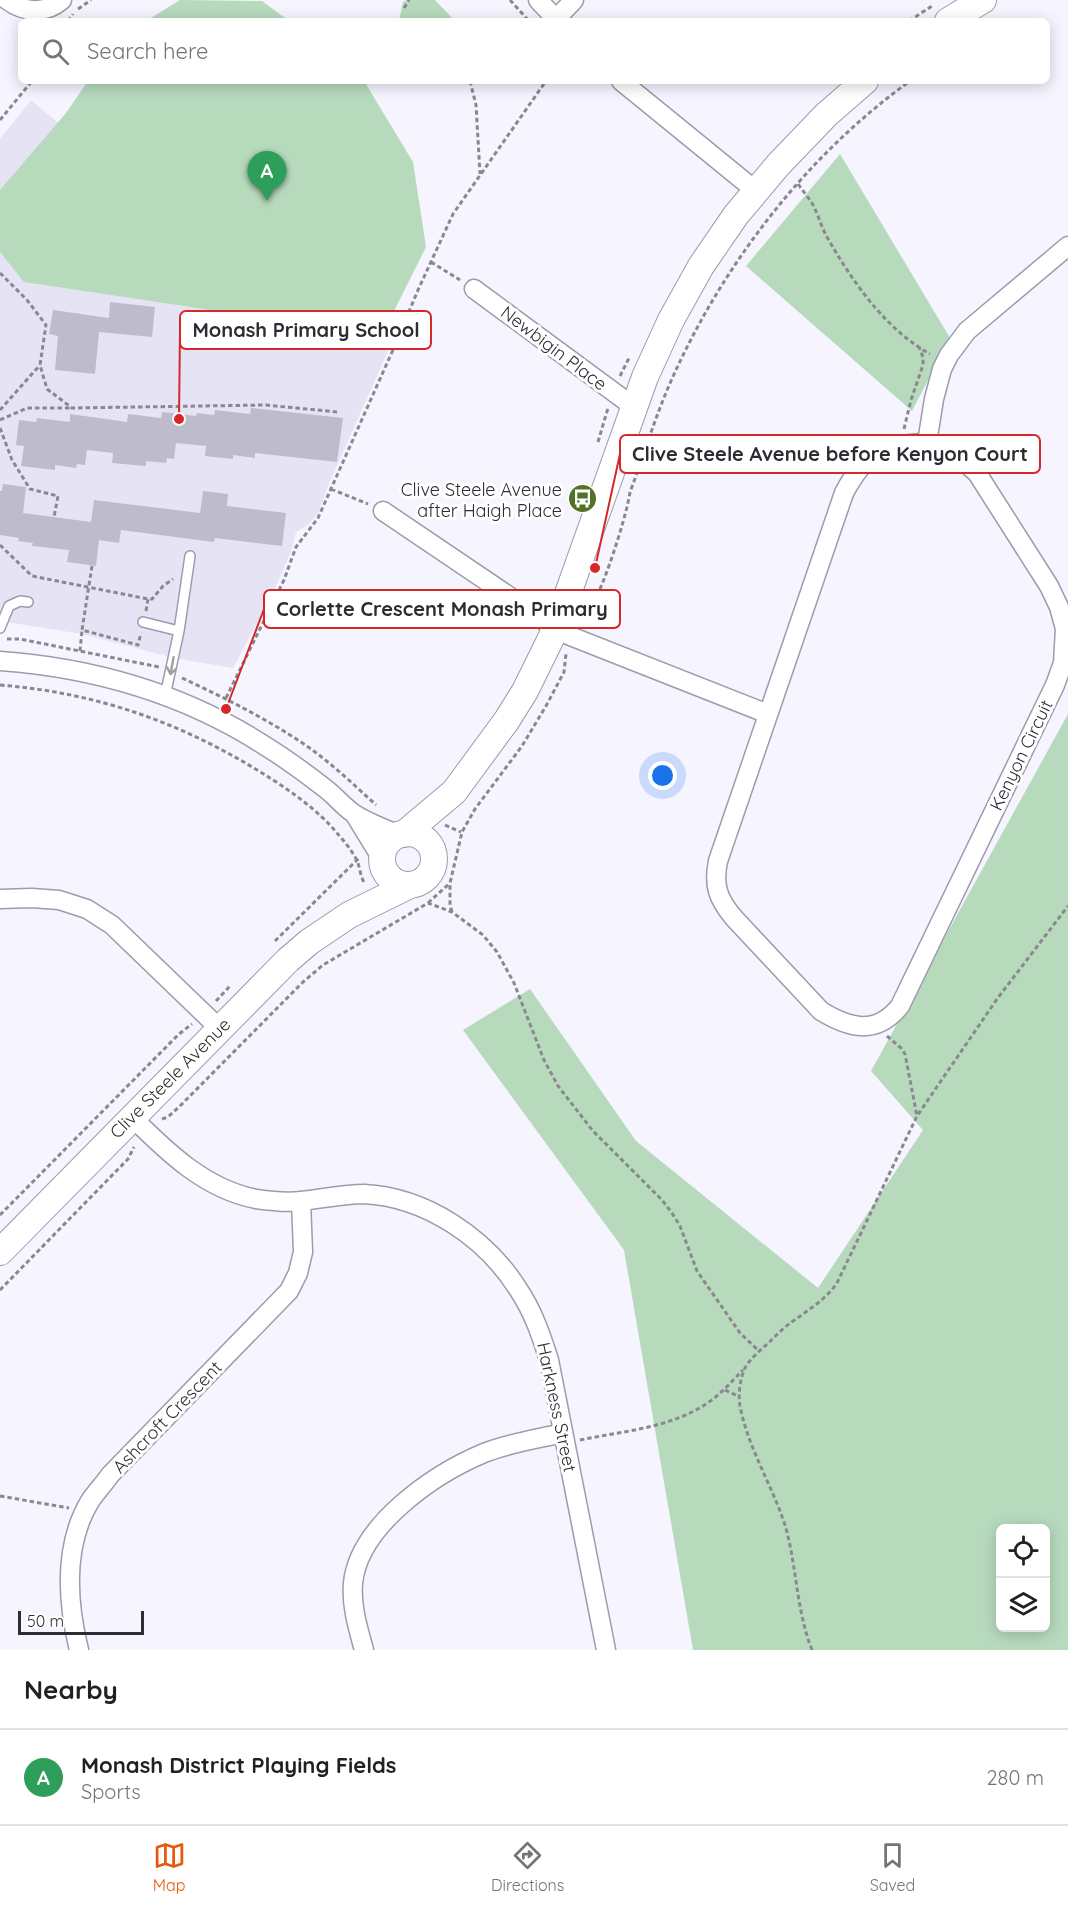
<!DOCTYPE html>
<html lang="en">
<head>
<meta charset="utf-8">
<style>
	body { margin:0; font-family:Quicksand,sans-serif; background:#f6f6f6; color:#202124 }
	.controls { position:absolute; right:18px; bottom:18px; display:grid; overflow:hidden; border-radius:9px; box-shadow:0 3px 15px #0003 }
	.controls button { width:54px; height:54px; display:grid; place-items:center; padding:0; border:0; border-bottom:2px solid #e0e0e0; background:#fff; color:#202124; font:30px sans-serif }
	.scale { position:absolute; left:18px; bottom:15px; width:126px; box-sizing:border-box; padding-left:6px; border:3px solid #2d2c33; border-top:0; font-size:16px; line-height:21px; white-space:nowrap; color:#2d2c33; -webkit-text-stroke:4px #fff; paint-order:stroke }
	.you { position:absolute; left:663px; top:776px; width:21px; height:21px; margin:-15px; border:4px solid #fff; border-radius:50%; background:#1a73e8; box-shadow:0 0 0 9px #1a73e833 }
	.badge { display:grid; place-items:center; width:39px; height:39px; border-radius:50%; background:#ea580c; color:#fff; font-size:20px; font-weight:700 }
	.pin { position:absolute; translate:-50% -50px; filter:drop-shadow(0 2px 3px #0008) }
	.pin::after { content:''; position:absolute; top:32px; width:21px; height:18px; background:inherit; clip-path:polygon(0 0,100% 0,50% 100%) }
	.list { margin:0; padding:0; list-style:none }
	h2 { display:flex; justify-content:space-between; align-items:center; height:78px; margin:0; padding:0 24px; font-size:26px }
	h2 small { font-size:20px; font-weight:400; color:#757577 }
	.list li { display:grid; grid-template-columns:39px 1fr auto; gap:18px; align-items:center; box-sizing:border-box; height:96px; padding:0 24px; border-top:2px solid #e0e0e0 }
	.list b { display:block; font-size:22px; white-space:nowrap }
	.list p { margin:0; font-size:20px; white-space:nowrap; color:#757577 }
	.list em { font-size:20px; font-style:normal; color:#757577 }
	.icon { flex:none; width:33px; height:33px; fill:none; stroke:currentColor; stroke-width:2; stroke-linecap:round; stroke-linejoin:round }
	.map { position:relative; flex:none; width:1068px; height:1650px; overflow:hidden }
	.search { position:absolute; background:#fff; box-shadow:0 3px 15px #0003; left:18px; right:18px; top:18px; height:66px; display:flex; align-items:center; gap:15px; box-sizing:border-box; padding:0 21px; border-radius:9px; color:#757577; font-size:22px }
	.sheet { height:174px; background:#fff }
	nav { display:flex; justify-content:space-around; align-items:center; box-sizing:border-box; height:84px; border-top:2px solid #e0e0e0; background:#fff; font-size:16px; color:#757577 }
	nav a { display:grid; justify-items:center; gap:3px }
	nav .on { color:#ea580c }
	.map>svg:first-child { display:block }
	.built { fill:#e6e4f4 }
	.green { fill:#b7dabd; fill-rule:evenodd }
	.building { fill:#bdbbcc }
	.lines { fill:none; stroke-linecap:round; stroke-linejoin:round }
	.lane-casing { stroke:#9d9bac; stroke-width:12 }
	.street-casing { stroke:#9d9bac; stroke-width:21 }
	.secondary-casing { stroke:#9d9bac; stroke-width:28 }
	.path { stroke:#898891; stroke-width:3; stroke-dasharray:4.5 3; stroke-linecap:butt }
	.lane { stroke:#fff; stroke-width:9 }
	.street { stroke:#fff; stroke-width:18 }
	.secondary { stroke:#fff; stroke-width:26 }
	.oneway { stroke:#a0a0a3 }
	.labels { text-anchor:middle; dominant-baseline:central; stroke-width:6; stroke-linejoin:round; paint-order:stroke }
	.street-label { font-size:18px; fill:#2d2c33; stroke:#fff }
	.poi-label { font-size:18px; fill:#2d2c33; stroke:#fff; text-anchor:end }
	.leader { fill:none; stroke:#d62828; stroke-width:2 }
	.callout-dot { fill:#d62828; stroke:#fff; stroke-width:2 }
	.callout { fill:#fff; stroke:#d62828; stroke-width:2 }
	.callout-label { font-size:20px; text-anchor:middle; font-weight:bold; fill:#2d2c33 }
</style>
</head>
<body>
<div class="map">
<svg width="1068" height="1650" viewBox="0 0 1068 1650">
	<rect width="100%" height="100%" fill="#f5f4ff"/>
	<path class="built" d="M 31,100 L 63,127 L 215,279 L 263,324 L 389,349 L 327,488 L 318,514 L 308,525 L 296,532 L 291,552 L 271,597 L 233,668 L 174,658 L 82,634 L 0,621 L 0,139 Z"/>
	<path class="green" d="M 180,0 L 262,1 L 289,21 L 146,21 Z
		M 407,0 L 435,0 L 455,21 L 399,21 L 403,2 Z
		M 88,81 L 364,81 L 413,162 L 426,247 L 379,341 L 265,318 L 24,282 L 0,252 L 0,190 L 66,113 Z
		M 840,154 L 950,338 L 912,411 L 746,266 Z
		M 1068,714 L 1068,1650 L 693,1650 L 624,1250 L 463,1030 L 530,989 L 636,1141 L 818,1288 L 923,1130 L 871,1071 ZM 1000,1528 L 1046,1528 L 1046,1628 L 1000,1628 Z"/>
	<path class="building" d="M 110,302 L 155,307 L 152,337 L 99,332 L 95,374 L 55,370 L 58,336 L 49,334 L 53,310 L 109,318 Z
		M 251,408 L 343,418 L 337,462 L 255,453 L 255,458 L 233,455 L 233,459 L 205,456 L 206,446 L 176,443 L 174,459 L 167,458 L 166,463 L 146,461 L 146,466 L 112,463 L 113,453 L 87,450 L 85,465 L 77,464 L 76,468 L 55,465 L 55,470 L 21,466 L 24,446 L 16,445 L 19,420 L 36,422 L 37,418 L 70,422 L 70,414 L 127,422 L 128,414 L 161,418 L 162,412 L 196,416 L 197,413 L 214,415 L 215,410 L 250,414 Z
		M 3,484 L 26,487 L 23,513 L 91,522 L 94,500 L 200,513 L 203,491 L 228,494 L 227,506 L 286,513 L 282,546 L 215,538 L 214,542 L 121,530 L 119,543 L 99,540 L 96,566 L 67,562 L 69,550 L 32,546 L 33,543 L 18,541 L 19,538 L 0,535 L 0,491 L 2,491 Z"/>
	<g class="lines">
		<defs>
			<path id="lane" d="M 143,622 L 179,631 L 165,696
				M 0,628 L 9,606 L 20,601 L 28,602
				M 179,631 L 190,556"/>
			<path id="street" d="M 7,0 C 24,13 46,14 62,0
				M 538,0 L 558,21
				M 556,19 L 574,0
				M 621,81 L 756,191
				M 474,289 L 634,407
				M 927,443 L 954,453 L 977,473 L 1049,586 L 1059,607 L 1065,629 L 1063,663 L 1055,685 L 900,1006 C 876,1036 849,1028 821,1011 L 734,918 C 718,899 713,886 718,861 L 844,493 C 865,453 882,444 927,443 Z
				M 927,443 L 934,399 L 942,369 L 949,355 L 967,331 L 1068,246
				M 383,511 L 537,615 L 555,630 L 768,714
				M 0,661 C 97,668 188,695 270,749 C 289,761 308,775 326,789 C 335,796 343,806 353,813 C 366,822 384,828 398,835
				M 355,815 L 382,859
				M 0,899 L 32,898 L 59,900 L 87,909 L 112,925 L 220,1029
				M 132,1117 C 167,1152 205,1189 256,1199 C 270,1201 286,1203 301,1201 C 322,1199 343,1194 364,1194 C 426,1197 486,1238 518,1289 C 533,1311 541,1335 549,1360 L 606,1650
				M 79,1650 C 67,1601 63,1546 90,1501 C 96,1492 104,1484 110,1475 L 289,1291 L 298,1273 L 303,1252 L 301,1201
				M 364,1650 C 358,1628 351,1606 353,1583 C 359,1525 434,1474 484,1453 C 509,1443 537,1439 563,1433"/>
			<path id="secondary" d="M 948,21 L 983,0
				M382 859a26 26 0 1 1 52 0a26 26 0 1 1-52 0Z
				M 404,834 L 454,792 L 507,720 L 525,691 L 555,630 L 645,377 L 671,320 L 701,266 L 736,215 L 778,165 L 826,115 L 865,81
				M 0,1252 L 288,960 L 309,942 L 349,915 L 410,885"/>
		</defs>
		<use href="#lane" class="lane-casing"/>
		<use href="#street" class="street-casing"/>
		<use href="#secondary" class="secondary-casing"/>
		<path class="path" d="M 510,0 L 529,21
			M 404,8 L 409,0
			M 78,9 L 91,0
			M 68,21 L 73,14
			M 909,21 L 932,6
			M 470,81 L 476,105 L 480,174
			M 0,120 L 32,81
			M 798,184 C 803,191 808,197 812,203 C 818,214 821,226 827,237 C 852,281 885,329 930,354
			M 431,262 L 460,280
			M 0,273 L 27,300 L 46,325 L 40,365 L 47,389 L 72,408 L 266,405 L 337,412
			M 620,376 L 629,358
			M 0,410 L 40,365
			M 0,420 L 27,408 L 70,408
			M 0,428 L 12,460 L 30,489 L 58,496 L 54,517
			M 904,429 L 911,400 L 923,365 L 923,357 L 919,347
			M 598,442 L 608,408
			M 331,489 L 368,504
			M 0,545 L 32,576 L 148,599 L 152,599 L 163,586 L 173,579
			M 92,566 L 82,630 L 138,645 L 141,633
			M 146,611 L 148,599
			M 582,622 C 598,607 627,516 630,492 C 644,455 655,417 671,381 C 723,264 806,156 910,81
			M 7,639 L 20,639 L 159,667
			M 80,651 L 82,630
			M 182,678 C 223,697 263,717 301,742 C 328,760 352,783 376,805
			M 0,685 C 97,693 180,722 262,773 C 288,789 317,809 337,833 C 344,841 354,853 358,863 C 360,870 361,878 365,884
			M 226,698 L 284,580 L 296,547 L 318,518 L 392,352 L 418,290 L 453,214 L 546,81
			M 445,825 L 461,832
			M 428,903 L 449,884
			M 452,912 L 450,905 L 450,883 L 462,832 L 475,809 L 522,746 L 546,706 L 564,672 L 566,654
			M 275,941 L 360,857
			M 216,1001 L 230,986
			M 887,1036 L 901,1048 L 905,1054 L 917,1116
			M 162,1119 L 168,1117 L 180,1106 L 303,982 L 323,965 L 428,903 L 452,912 L 483,935 L 497,952 L 514,983 L 544,1060 L 558,1086 L 593,1131 L 662,1200 L 672,1213 L 680,1226 L 697,1271 L 740,1333 L 759,1351
			M 0,1215 L 179,1034 L 192,1024
			M 0,1290 L 128,1159 L 134,1147
			M 725,1390 L 740,1397
			M 580,1440 C 623,1431 672,1428 709,1402 C 722,1393 732,1381 743,1370
			M 0,1496 L 69,1508
			M 812,1650 C 796,1610 797,1566 785,1525 C 772,1485 748,1448 740,1406 C 738,1394 740,1381 744,1370 C 748,1361 758,1352 765,1346 C 772,1340 778,1333 785,1327 C 803,1313 824,1302 837,1283 L 917,1116 L 997,999 L 1068,906"/>
		<use href="#lane" class="lane"/>
		<use href="#street" class="street"/>
		<use href="#secondary" class="secondary"/>
	</g>
	<defs><path id="oneway-shaft" d="M-6 0H5M1.5-3L5.5 0L1.5 3" fill="none" stroke-width="1.6" stroke-linecap="round" stroke-linejoin="round" transform="scale(1.5)"/></defs>
	<use class="oneway" href="#oneway-shaft" transform="translate(172 666) rotate(100)"/>
	<defs>
		<symbol id="bus-disc" viewBox="-11 -11 22 22"><circle r="9.5" fill="#527228" stroke="#fff"/><path d="M-5-6H5V4H4V6H2V4H-2V6H-4V4H-5ZM-3.5-4V0h7V-4ZM-3.5 1.2v1.5H-2V1.2ZM2 1.2v1.5H3.5V1.2Z" fill="#fff"/></symbol>
	</defs>
	<g fill-rule="evenodd">
		<use href="#bus-disc" x="566" y="482" width="33" height="33"/>
	</g>
	<g class="labels">
		<g class="street-label">
			<text transform="translate(554 348) rotate(37)">Newbigin Place</text>
			<text transform="translate(1021 755) rotate(-64)">Kenyon Circuit</text>
			<text transform="translate(170 1078) rotate(-45)">Clive Steele Avenue</text>
			<text transform="translate(557 1407) rotate(78)">Harkness Street</text>
			<text transform="translate(167 1417) rotate(-46)">Ashcroft Crescent</text>
		</g>
		<g class="poi-label">
			<text x="562" y="489">Clive Steele Avenue<tspan x="562" dy="21">after Haigh Place</tspan></text>
		</g>
	</g>
	<path class="leader" d="M179 419L180 330M595 568L620 454M226 709L264 609"/>
	<g class="callout-dot">
		<circle cx="179" cy="419" r="6"/>
		<circle cx="595" cy="568" r="6"/>
		<circle cx="226" cy="709" r="6"/>
	</g>
	<g class="callout">
		<rect x="180" y="311" width="251" height="38" rx="6"/>
		<rect x="620" y="435" width="420" height="38" rx="6"/>
		<rect x="264" y="590" width="356" height="38" rx="6"/>
	</g>
	<g class="callout-label">
		<text x="306" y="337">Monash Primary School</text>
		<text x="830" y="461">Clive Steele Avenue before Kenyon Court</text>
		<text x="442" y="616">Corlette Crescent Monash Primary</text>
	</g>
</svg>
<div class="controls">
<button><svg class="icon" aria-label="locate" viewBox="0 0 24 24"><circle cx="12" cy="12" r="6"/><path d="M12 2v4M12 18v4M2 12h4M18 12h4"/></svg></button>
<button><svg class="icon" aria-label="layers" viewBox="0 0 24 24"><path d="M12 4l9 5-9 5-9-5zM3 14l9 5 9-5"/></svg></button>
</div>
<div class="scale">50 m</div>
<div class="you"></div>
<div class="pin badge" style="left:267px;top:201px;background:#2e9e5b">A</div>
<div class="search"><svg class="icon" aria-label="search" viewBox="0 0 24 24"><circle cx="10" cy="10" r="6"/><path d="M15 15l6 6"/></svg>Search here</div>
</div>
<section class="sheet">
<h2>Nearby<small></small></h2>
<ul class="list">
<li><span class="badge" style="background:#2e9e5b">A</span><div><b>Monash District Playing Fields</b><p>Sports</p></div><em>280 m</em></li>
</ul>
</section>
<nav>
<a class="on"><svg class="icon" aria-label="map" viewBox="0 0 24 24"><path d="M3 6l6-2 6 2 6-2v14l-6 2-6-2-6 2zM9 4v14M15 6v14"/></svg>Map</a>
<a><svg class="icon" aria-label="directions" viewBox="0 0 24 24"><path d="M12 3l9 9-9 9-9-9zM9 14v-3h6M13 9l2 2-2 2"/></svg>Directions</a>
<a><svg class="icon" aria-label="saved" viewBox="0 0 24 24"><path d="M7 4h10v16l-5-4-5 4z"/></svg>Saved</a>
</nav>
</body>
</html>
